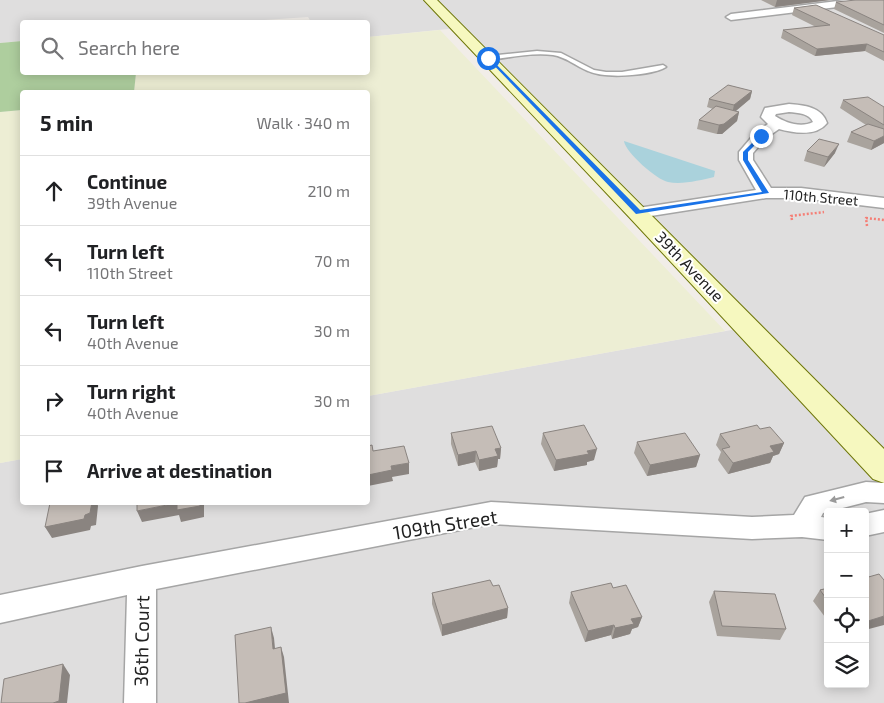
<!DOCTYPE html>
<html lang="en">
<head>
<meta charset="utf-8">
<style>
	body { margin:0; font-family:"Exo 2",sans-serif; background:#f6f6f6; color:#202124 }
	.controls { position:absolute; right:15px; bottom:15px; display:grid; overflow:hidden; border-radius:5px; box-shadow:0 2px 12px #0003 }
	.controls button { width:45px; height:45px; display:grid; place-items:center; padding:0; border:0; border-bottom:1px solid #e0e0e0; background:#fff; color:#202124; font:25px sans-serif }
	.stop { position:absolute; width:15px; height:15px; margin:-11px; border:4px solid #1a73e8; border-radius:50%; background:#fff }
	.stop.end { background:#1a73e8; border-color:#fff; box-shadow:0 1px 5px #0008 }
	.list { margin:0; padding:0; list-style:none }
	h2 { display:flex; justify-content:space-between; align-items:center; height:65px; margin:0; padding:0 20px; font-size:21px }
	h2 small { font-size:16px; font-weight:400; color:#757577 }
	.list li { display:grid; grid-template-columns:32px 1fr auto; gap:15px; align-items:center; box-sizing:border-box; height:70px; padding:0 20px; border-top:1px solid #e0e0e0 }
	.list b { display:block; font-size:19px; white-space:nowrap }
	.list p { margin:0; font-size:16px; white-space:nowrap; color:#757577 }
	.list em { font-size:16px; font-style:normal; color:#757577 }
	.icon { flex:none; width:28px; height:28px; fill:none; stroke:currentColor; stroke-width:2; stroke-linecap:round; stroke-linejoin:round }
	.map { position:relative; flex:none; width:884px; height:703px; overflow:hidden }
	.search { position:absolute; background:#fff; box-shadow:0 2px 12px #0003; left:20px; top:20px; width:350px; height:55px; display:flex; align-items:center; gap:12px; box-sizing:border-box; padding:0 18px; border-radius:5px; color:#757577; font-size:19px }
	.panel { position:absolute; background:#fff; box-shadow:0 2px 12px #0003; left:20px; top:90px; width:350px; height:415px; border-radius:5px }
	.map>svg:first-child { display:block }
	.residential { fill:#dfdede; fill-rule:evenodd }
	.farmland { fill:#edeed4 }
	.forest { fill:#aece9e }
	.water { fill:#aad2dc }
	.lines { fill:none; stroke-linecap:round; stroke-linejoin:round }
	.service-casing { stroke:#a5a5a5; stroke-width:3 }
	.minor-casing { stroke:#a5a5a5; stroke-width:3 }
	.secondary-casing { stroke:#6e7609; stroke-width:2 }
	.path { stroke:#f57e75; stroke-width:2.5; stroke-dasharray:2 2; stroke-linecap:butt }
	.service { fill:#fff; fill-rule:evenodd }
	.minor { fill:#fff; fill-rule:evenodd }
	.secondary { fill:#f6f8bf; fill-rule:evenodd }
	.wall { fill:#a9a39d }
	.shaded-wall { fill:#8a8480 }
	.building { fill:#c5bdb7; stroke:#8a8480 }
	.oneway { fill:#9b9b9b }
	.route { fill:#1a73e8 }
	.labels { text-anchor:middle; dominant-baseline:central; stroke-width:4; stroke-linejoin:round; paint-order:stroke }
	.far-street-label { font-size:14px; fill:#212121; stroke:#fff }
	.street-label { font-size:16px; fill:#212121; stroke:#fff }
	.near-street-label { font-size:19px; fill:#212121; stroke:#fff }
</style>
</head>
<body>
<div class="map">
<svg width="884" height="703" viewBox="0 0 884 703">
	<rect width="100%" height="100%" fill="#f1ede8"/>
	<path class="residential" d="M 0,0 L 884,0 L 884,703 L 0,703 L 0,463 L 22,459 L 22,502 L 368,502 L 368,396 L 748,327 L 458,28 L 368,37 L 368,22 L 311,22 L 308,17 L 236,22 L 22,22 L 22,41 L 0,43 ZM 828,512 L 865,512 L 865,684 L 828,684 Z"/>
	<path class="farmland" d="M 440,30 L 725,331 L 368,396 L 368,92 L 134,92 L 136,73 L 368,72 L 368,37 Z
		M 22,110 L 22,459 L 0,463 L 0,112 Z"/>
	<path class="forest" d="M 22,41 L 22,72 L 136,73 L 134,92 L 22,92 L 22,110 L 0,112 L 0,43 Z"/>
	<path class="water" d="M 624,141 L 715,171 L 714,177 C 701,180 682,185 668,182 C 657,180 625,152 624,141 Z"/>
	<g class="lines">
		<defs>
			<path id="service" d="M 537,51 L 561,53 L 594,70 L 606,72 L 622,72 L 663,65 L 666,67 C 651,76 604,79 588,71 C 576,66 566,57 553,55 C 532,52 509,58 488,60 L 485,58 L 488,56 Z"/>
			<path id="minor" d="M 846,0 L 875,0 L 870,3 L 731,20 L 726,17 L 731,14 Z
				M 789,104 C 804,105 822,107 827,123 C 816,137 794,133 779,129 L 766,138 L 753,153 L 753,160 L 771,188 L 801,188 L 884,198 L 884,208 L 801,198 L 766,198 L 638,218 L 632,217 L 630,213 L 632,209 L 638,208 L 756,190 L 739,160 L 739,152 L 756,132 L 768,124 L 761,117 L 765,108 ZM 789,112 C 798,113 809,113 813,122 C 801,128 786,123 775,116 L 776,114 Z
				M 866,482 L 884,483 L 884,503 L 866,502 L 823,513 L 821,517 L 828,518 L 828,540 L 802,537 L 752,539 L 491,524 L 156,589 L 156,703 L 124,703 L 127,595 L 0,623 L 0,595 L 142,566 L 491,502 L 752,517 L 794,515 L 805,497 Z
				M 884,510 L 884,532 L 865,536 L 865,514 Z"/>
			<path id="secondary" d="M 424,0 L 437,0 L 884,449 L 884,483 L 873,479 L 630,218 Z"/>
		</defs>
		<use href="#service" class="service-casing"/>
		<use href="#minor" class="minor-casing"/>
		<use href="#secondary" class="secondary-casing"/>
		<path class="path" d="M 792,220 L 791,216 L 824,212
			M 867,226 L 866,218 L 884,220"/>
		<use href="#service" class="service"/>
		<use href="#minor" class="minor"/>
		<use href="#secondary" class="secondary"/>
	</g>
	<path class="wall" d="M 761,0 L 830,0 L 775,7 Z
		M 884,0 L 884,33 L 834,9 L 836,2 Z
		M 794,8 L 884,35 L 884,61 L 865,51 L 815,56 L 781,38 L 783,30 L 816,27 L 792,15 Z
		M 752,91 L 750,99 L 736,111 L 739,112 L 737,121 L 722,134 L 717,134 L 697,129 L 699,120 L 713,109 L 707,107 L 709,99 Z
		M 843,100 L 884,107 L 884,143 L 871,150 L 847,142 L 851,132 L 866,125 L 840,108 Z
		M 807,151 L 835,153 L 824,167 L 804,161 Z
		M 760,429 L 784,443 L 779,454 L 773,456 L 770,463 L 728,474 L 718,460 L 721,452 L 716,445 L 720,434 Z
		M 451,433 L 501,448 L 500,459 L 498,459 L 497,467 L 479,471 L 475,462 L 458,466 L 451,444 Z
		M 543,433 L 594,460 L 587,462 L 587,465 L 554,471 L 541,444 Z
		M 637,442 L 700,455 L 696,467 L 647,476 L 634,453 Z
		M 493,586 L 508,608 L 507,618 L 442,636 L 432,604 L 432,593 Z
		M 613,588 L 642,617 L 638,627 L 632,629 L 630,634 L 612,639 L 611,635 L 585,642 L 569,603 L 571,592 Z
		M 828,588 L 828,621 L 813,601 L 820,590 Z
		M 714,591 L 786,629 L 780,640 L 717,636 L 709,602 Z"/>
	<path class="shaded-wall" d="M 777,0 L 830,0 L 775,7 Z
		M 867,44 L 865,51 L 815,56 L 817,49 Z
		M 752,91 L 750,99 L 732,114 L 734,105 Z
		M 739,112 L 737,121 L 722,134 L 717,134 L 719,125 Z
		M 884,136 L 884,143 L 871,150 L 874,141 Z
		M 839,144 L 835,153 L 824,167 L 828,157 Z
		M 784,443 L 779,454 L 773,456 L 770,463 L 728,474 L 733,463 L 770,446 Z
		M 501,448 L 500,459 L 498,459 L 497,467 L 479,471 L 479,460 L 495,449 Z
		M 597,449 L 594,460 L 587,462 L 587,465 L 554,471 L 556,460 L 587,451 Z
		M 476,451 L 475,462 L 458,466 L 458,455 Z
		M 700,455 L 696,467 L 647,476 L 650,465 Z
		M 409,463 L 409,474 L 392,477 L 393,481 L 368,486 L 368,475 L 391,466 Z
		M 92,502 L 97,502 L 98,506 L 96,525 L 91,526 L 90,530 L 52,538 L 45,527 Z
		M 204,502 L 204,517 L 181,522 L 179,515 L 142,522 L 137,511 L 177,503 Z
		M 508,608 L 507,618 L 442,636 L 442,625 Z
		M 884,616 L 884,625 L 865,630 L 865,622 Z
		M 642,617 L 638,627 L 632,629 L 630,634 L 612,639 L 615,628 L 631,619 Z
		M 614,625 L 611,635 L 585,642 L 588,631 Z
		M 271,627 L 274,638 L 276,659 L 273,649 Z
		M 281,647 L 284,657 L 289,703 L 245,703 Z
		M 63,664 L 70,675 L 67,703 L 53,703 Z"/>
	<path class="building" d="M 856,0 L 884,0 L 884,25 L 836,2 Z
		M 816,5 L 884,35 L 884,52 L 867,44 L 817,49 L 783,30 L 830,25 L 794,8 Z
		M 728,85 L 752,91 L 734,105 L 709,99 Z
		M 868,97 L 884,107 L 884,125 L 843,100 Z
		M 716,106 L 739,112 L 724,124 L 719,125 L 699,120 Z
		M 868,124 L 884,129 L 884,136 L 874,141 L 851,132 Z
		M 819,139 L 839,144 L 828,157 L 807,151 Z
		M 584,425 L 597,449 L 587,451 L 589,454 L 556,460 L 543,433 Z
		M 757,425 L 760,429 L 770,427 L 784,443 L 770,446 L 774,452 L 733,463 L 722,449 L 730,447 L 720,434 Z
		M 492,426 L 501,448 L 495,449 L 498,456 L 479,460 L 476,451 L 458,455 L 451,433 Z
		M 685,433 L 700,455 L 650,465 L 637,442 Z
		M 372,445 L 373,451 L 404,446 L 409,463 L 391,466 L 392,470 L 368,475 L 368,446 Z
		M 92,502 L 90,513 L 85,515 L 84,519 L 45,527 L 50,503 Z
		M 137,502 L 200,502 L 200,506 L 177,510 L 177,503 L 137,511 Z
		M 879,574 L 884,580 L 884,616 L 865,622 L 865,578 Z
		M 490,580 L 493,586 L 499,585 L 508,608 L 442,625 L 432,593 Z
		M 611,583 L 613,588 L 626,585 L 642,617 L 631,619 L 634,624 L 615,628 L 614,625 L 588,631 L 571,592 Z
		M 828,588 L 828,601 L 820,590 Z
		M 714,591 L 775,594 L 786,629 L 722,626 Z
		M 271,627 L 273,649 L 281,647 L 286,693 L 245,703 L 239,703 L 235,635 Z
		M 63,664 L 59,701 L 53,703 L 1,703 L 4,679 Z"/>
	<defs><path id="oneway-solid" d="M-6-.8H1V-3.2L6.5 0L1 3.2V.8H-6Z" transform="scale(1.25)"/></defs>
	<use class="oneway" href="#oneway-solid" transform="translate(837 499) rotate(165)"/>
	<path class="route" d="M 486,57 L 489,57 L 640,210 L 762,192 L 743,160 L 743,152 L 761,134 L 764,136 L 748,152 L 748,160 L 769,193 L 636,214 Z"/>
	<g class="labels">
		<g class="far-street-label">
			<text transform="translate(821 197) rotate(5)">110th Street</text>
		</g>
		<g class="street-label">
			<text transform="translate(690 266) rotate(46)">39th Avenue</text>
		</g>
		<g class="near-street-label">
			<text transform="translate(445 524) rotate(-9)">109th Street</text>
			<text transform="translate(141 641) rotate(-89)">36th Court</text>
		</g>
	</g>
</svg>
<div class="controls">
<button>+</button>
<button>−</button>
<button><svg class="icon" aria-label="locate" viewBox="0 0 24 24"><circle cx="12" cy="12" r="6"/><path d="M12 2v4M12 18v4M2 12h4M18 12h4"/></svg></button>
<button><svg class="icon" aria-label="layers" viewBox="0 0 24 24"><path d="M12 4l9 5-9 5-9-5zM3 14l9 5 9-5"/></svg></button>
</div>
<div class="stop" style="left:488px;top:58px"></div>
<div class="stop end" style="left:761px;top:136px"></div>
<div class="search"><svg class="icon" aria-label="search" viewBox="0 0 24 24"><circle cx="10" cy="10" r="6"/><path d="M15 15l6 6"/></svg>Search here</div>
<section class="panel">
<h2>5 min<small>Walk · 340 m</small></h2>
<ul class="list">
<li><svg class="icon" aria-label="ahead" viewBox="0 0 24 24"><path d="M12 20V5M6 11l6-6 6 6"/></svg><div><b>Continue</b><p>39th Avenue</p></div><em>210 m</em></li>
<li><svg class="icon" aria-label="left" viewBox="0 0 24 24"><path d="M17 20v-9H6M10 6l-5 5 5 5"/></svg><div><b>Turn left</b><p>110th Street</p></div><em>70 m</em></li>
<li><svg class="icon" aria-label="left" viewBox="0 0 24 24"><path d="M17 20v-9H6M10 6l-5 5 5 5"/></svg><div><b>Turn left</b><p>40th Avenue</p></div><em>30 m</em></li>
<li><svg class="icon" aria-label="right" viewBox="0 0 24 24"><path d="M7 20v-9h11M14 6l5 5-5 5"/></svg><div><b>Turn right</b><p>40th Avenue</p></div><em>30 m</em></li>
<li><svg class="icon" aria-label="arrive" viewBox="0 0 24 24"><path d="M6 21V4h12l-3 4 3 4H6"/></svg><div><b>Arrive at destination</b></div></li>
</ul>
</section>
</div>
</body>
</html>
